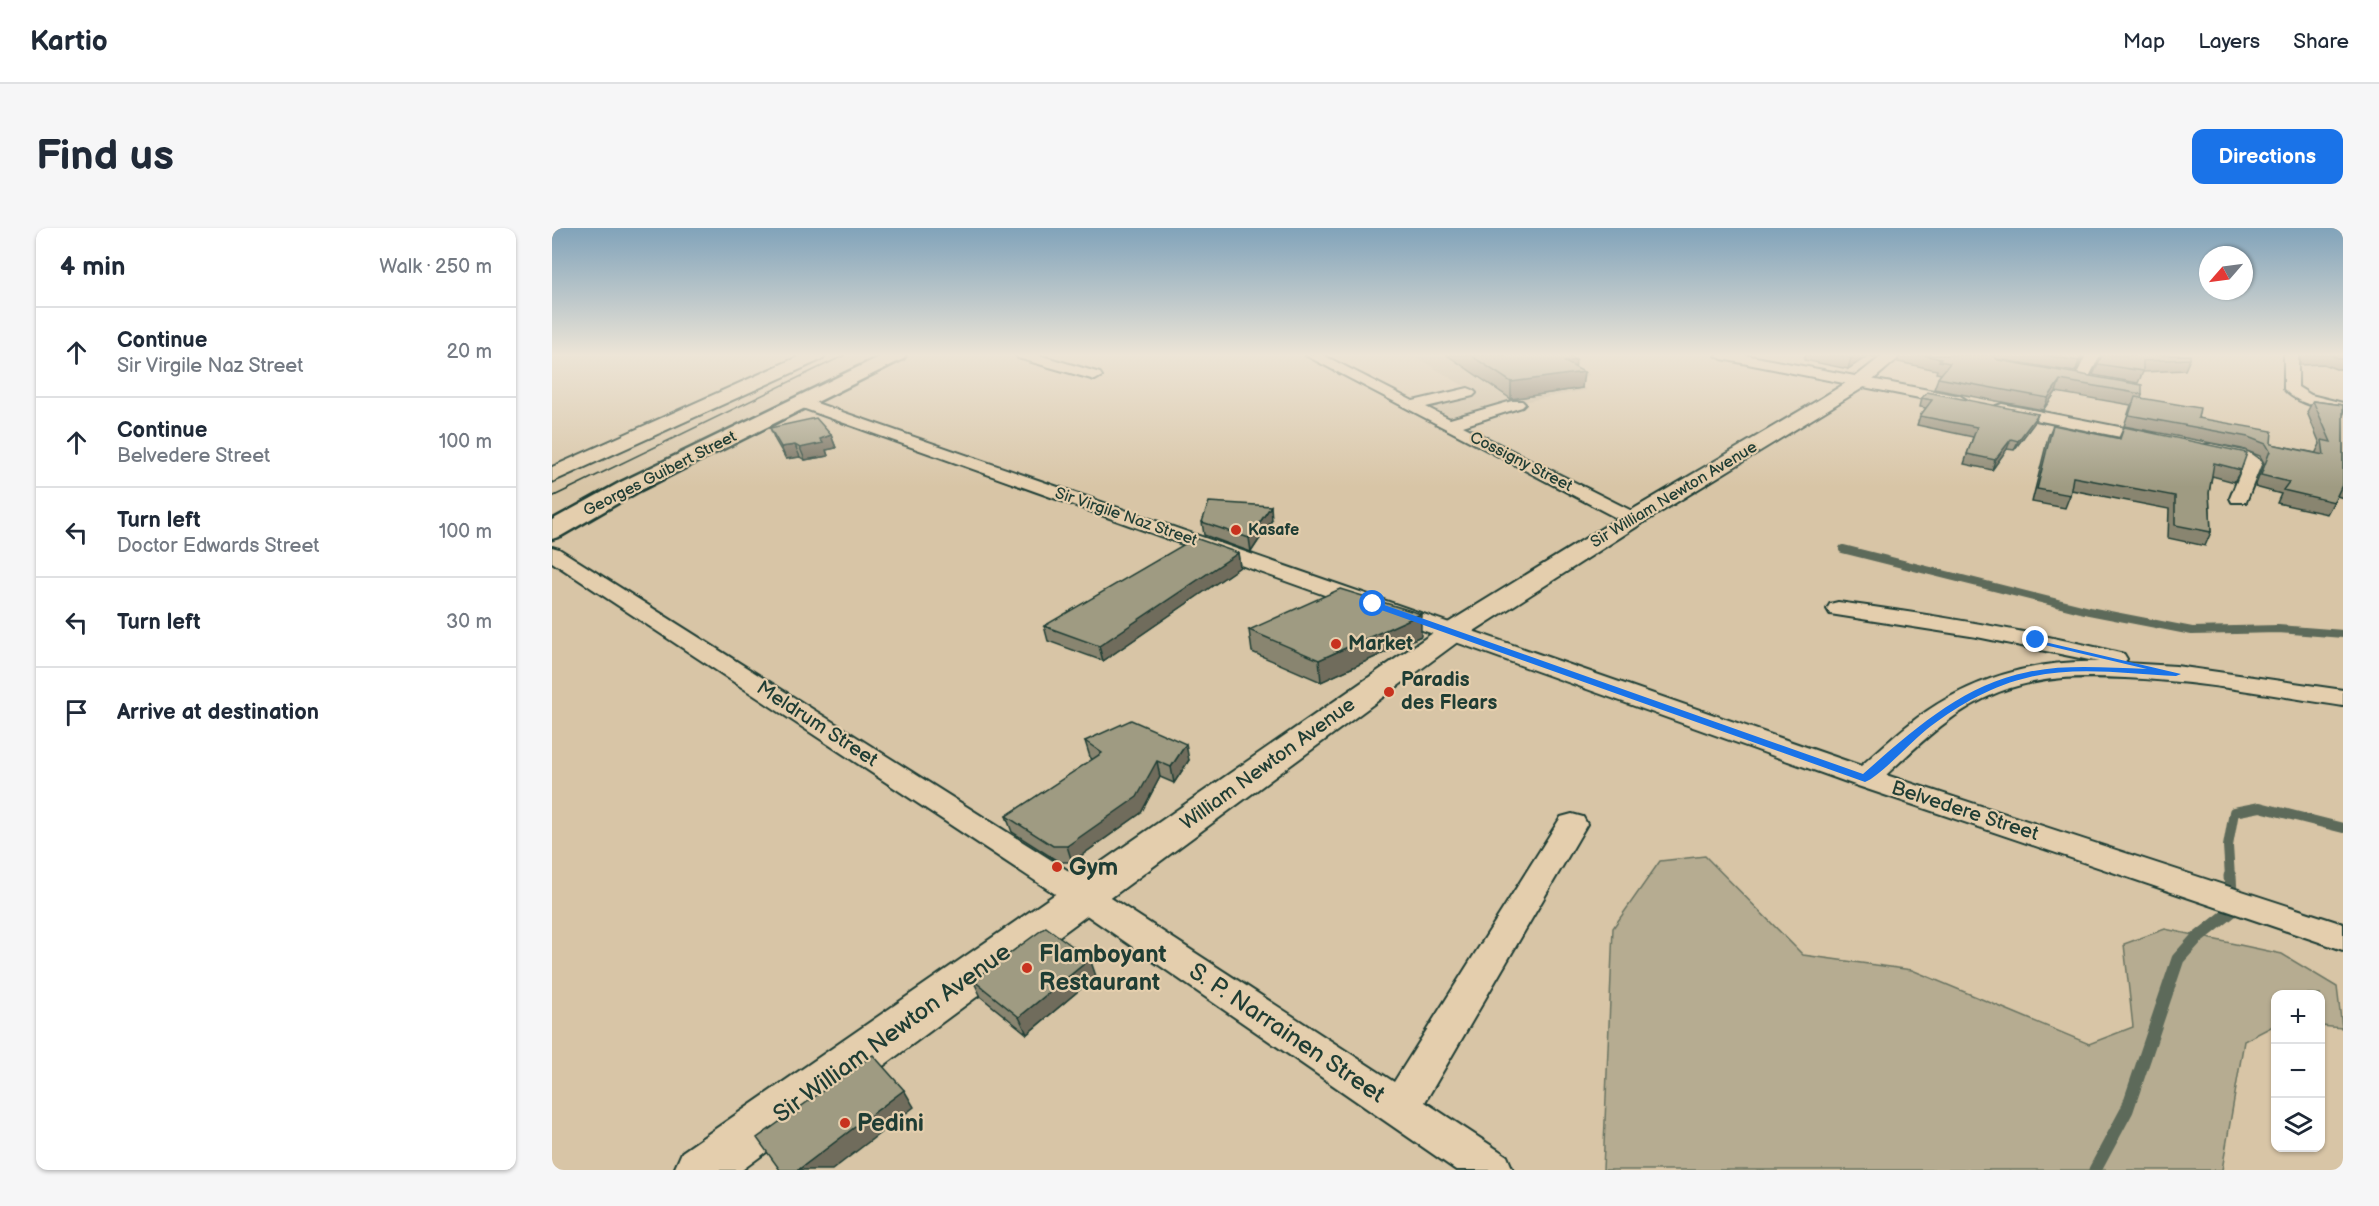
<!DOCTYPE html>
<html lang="en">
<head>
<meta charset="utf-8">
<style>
	body { margin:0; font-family:"Balsamiq Sans",sans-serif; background:#f6f6f7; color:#1f2937 }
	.controls { position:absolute; right:18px; bottom:18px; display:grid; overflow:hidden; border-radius:12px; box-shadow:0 2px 4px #0004 }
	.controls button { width:54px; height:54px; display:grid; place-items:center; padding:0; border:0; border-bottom:2px solid #e0e1e3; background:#fff; color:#1f2937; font:30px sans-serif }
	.compass { position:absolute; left:1647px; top:18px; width:54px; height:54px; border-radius:50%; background:#fff; box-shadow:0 2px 4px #0004; rotate:242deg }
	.stop { position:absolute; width:18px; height:18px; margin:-14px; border:4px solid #1a73e8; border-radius:50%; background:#fff }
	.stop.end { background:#1a73e8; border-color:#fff; box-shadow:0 2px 6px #0008 }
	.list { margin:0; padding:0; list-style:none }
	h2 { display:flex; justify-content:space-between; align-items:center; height:78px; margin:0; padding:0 24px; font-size:26px }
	h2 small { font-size:20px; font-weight:400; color:#747a83 }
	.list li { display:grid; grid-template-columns:39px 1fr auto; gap:18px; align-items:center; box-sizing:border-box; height:90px; padding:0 24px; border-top:2px solid #e0e1e3 }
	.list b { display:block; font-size:22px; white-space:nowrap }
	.list p { margin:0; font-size:20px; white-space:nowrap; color:#747a83 }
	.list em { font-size:20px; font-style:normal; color:#747a83 }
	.icon { flex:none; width:33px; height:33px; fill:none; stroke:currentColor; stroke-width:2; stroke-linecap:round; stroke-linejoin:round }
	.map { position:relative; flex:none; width:1791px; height:942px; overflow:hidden; border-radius:12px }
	header { display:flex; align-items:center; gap:36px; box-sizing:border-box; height:84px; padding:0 30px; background:#fff; border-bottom:2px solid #e0e1e3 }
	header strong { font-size:28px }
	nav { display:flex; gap:33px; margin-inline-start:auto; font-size:21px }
	.intro { display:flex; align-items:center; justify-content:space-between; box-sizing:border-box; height:144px; padding:0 36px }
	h1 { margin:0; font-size:42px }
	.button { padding:15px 27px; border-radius:12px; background:#1a73e8; color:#fff; font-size:21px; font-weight:700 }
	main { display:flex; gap:36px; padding:0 36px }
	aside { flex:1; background:#fff; border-radius:12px; box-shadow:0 2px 4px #0004 }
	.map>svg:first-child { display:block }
	.built { fill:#c7b89b }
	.green { fill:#b6ac91; stroke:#6a7462; stroke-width:1.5 }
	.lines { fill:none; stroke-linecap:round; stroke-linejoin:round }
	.stream-far2 { stroke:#5d6b5a; stroke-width:8 }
	.stream-far1 { stroke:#5d6b5a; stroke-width:10 }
	.stream { stroke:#5d6b5a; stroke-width:13 }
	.minor-casing { stroke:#1f3d34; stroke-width:4 }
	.tertiary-casing { stroke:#1f3d34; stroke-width:4 }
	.secondary-casing { stroke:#1f3d34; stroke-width:5 }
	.minor { fill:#e4cead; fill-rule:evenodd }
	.tertiary { fill:#e4cead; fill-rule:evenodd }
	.secondary { fill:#e4cead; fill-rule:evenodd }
	.tram { stroke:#1f3d34; stroke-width:1.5 }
	.wall { fill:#898570; stroke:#1f3d34; stroke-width:1.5 }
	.shaded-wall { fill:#6f6c5b; stroke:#1f3d34; stroke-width:1.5 }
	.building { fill:#9f9b82; stroke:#1f3d34; stroke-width:1.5 }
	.route { fill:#1a73e8 }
	.poi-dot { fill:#c8321e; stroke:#e4cead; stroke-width:2 }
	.labels { text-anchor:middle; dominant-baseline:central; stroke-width:4.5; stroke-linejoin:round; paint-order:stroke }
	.far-street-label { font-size:16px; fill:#1f3d34; stroke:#e4cead }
	.far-poi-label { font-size:16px; font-weight:bold; fill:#1f3d34; stroke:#e4cead; text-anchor:start }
	.poi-label { font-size:20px; font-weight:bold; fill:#1f3d34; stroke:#e4cead; text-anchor:start }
	.street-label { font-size:20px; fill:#1f3d34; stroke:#e4cead }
	.near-poi-label { font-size:24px; font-weight:bold; fill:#1f3d34; stroke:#e4cead; text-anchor:start }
	.near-street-label { font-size:24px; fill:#1f3d34; stroke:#e4cead }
</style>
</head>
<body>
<header>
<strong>Kartio</strong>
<nav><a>Map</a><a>Layers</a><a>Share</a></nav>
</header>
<div class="intro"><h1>Find us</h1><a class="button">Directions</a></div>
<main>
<aside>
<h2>4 min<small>Walk · 250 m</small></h2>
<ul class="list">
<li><svg class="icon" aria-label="ahead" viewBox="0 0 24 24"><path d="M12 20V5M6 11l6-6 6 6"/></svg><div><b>Continue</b><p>Sir Virgile Naz Street</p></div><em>20 m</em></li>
<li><svg class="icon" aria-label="ahead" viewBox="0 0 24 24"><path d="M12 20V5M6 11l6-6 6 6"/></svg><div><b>Continue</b><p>Belvedere Street</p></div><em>100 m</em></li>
<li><svg class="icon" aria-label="left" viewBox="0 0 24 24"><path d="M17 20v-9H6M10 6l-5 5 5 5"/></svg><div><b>Turn left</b><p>Doctor Edwards Street</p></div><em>100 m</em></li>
<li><svg class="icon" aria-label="left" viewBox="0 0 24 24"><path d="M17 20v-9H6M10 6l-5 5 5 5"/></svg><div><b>Turn left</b></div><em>30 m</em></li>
<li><svg class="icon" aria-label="arrive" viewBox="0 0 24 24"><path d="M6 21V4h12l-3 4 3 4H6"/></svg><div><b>Arrive at destination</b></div></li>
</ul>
</aside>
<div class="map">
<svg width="1791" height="942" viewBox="0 0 1791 942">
	<rect width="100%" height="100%" fill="#d8c5a6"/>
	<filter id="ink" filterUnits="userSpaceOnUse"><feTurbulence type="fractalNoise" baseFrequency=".0167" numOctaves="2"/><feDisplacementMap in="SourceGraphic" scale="12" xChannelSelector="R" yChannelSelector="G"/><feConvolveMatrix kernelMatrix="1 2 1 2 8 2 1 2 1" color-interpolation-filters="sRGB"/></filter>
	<g filter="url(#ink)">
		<path class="built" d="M 873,127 L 1001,127 L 1038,147 L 1020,151 L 1035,162 L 959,176 L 897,194 L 866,178 L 922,164 L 864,129 Z"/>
		<path class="green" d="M 1153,628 L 1251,727 L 1360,742 L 1537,816 L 1581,799 L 1572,716 L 1613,701 L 1730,726 L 1785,759 L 1790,800 L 1769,798 L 1768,766 L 1724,766 L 1723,797 L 1692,813 L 1670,942 L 1051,942 L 1061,700 L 1108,633 Z"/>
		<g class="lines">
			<path class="stream-far2" d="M 1291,321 L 1537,383 L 1640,403 L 1726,401 L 1791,406"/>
			<path class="stream-far1" d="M 1678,649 L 1676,618 L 1682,584 L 1708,579 L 1791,600"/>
			<path class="stream" d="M 1543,942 L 1575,882 L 1626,731 L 1643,712 L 1680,683 L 1678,648"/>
			<defs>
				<path id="minor" d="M 464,127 L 487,127 L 548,145 L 550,148 L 543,152 L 466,130 Z
					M 753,127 L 771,127 L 861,173 L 916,160 L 921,162 L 924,165 L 921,168 L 874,179 L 898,191 L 960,173 L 970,173 L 973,176 L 970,179 L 911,198 L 1088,287 L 1091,291 L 1088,295 L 1074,295 Z
					M 1163,127 L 1193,127 L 1408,168 L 1416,173 L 1408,178 L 1170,131 Z
					M 1534,127 L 1548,127 L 1534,155 L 1524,155 L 1522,152 Z
					M 1732,127 L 1746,127 L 1746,159 L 1759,167 L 1791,175 L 1791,185 C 1772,180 1745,177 1732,161 Z
					M 247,169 L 1309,538 C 1327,522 1345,505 1365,490 C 1418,451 1481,432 1547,434 L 1425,409 L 1278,386 L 1275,381 L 1278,376 L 1286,374 C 1382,387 1478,403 1572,426 L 1575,431 L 1572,435 L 1624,438 L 1791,462 L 1791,478 C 1719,467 1647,453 1573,450 C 1530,448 1488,448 1447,464 C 1403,481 1368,515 1334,547 L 1791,696 L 1791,722 L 1303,557 L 242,177 L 239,174 L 242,171 Z
					M 1450,176 L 1603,206 L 1611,211 L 1603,216 L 1444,184 L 1442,181 L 1444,178 Z
					M 1659,216 L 1696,224 L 1710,234 L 1694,274 L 1680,274 L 1678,270 L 1692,236 L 1684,232 L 1653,225 L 1651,221 L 1653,217 Z
					M 0,319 L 7,321 L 542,659 L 842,854 L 1009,589 L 1020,586 L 1031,589 L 1035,596 L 873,874 L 955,928 L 961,942 L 904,942 L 520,677 L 0,334 Z"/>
				<path id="tertiary" d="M 250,127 L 273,127 L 271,131 L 0,254 L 0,239 Z
					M 1331,127 L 1350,127 L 1314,158 L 1089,296 L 911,410 L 190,942 L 122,942 L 130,924 L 891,398 L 1073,286 L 1263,174 L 1302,150 Z"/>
				<path id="secondary" d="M 331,127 L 354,127 L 351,131 L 85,264 L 9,308 L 0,311 L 0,292 L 69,254 Z"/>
			</defs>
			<use href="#minor" class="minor-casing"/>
			<use href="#tertiary" class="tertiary-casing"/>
			<use href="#secondary" class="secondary-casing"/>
			<use href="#minor" class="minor"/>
			<use href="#tertiary" class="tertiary"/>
			<use href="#secondary" class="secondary"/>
			<path class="tram" d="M 0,269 L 293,127"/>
		</g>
		<path class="wall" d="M 895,127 L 1015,127 L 1023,140 L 1030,160 L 959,171 Z
			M 1253,127 L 1328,127 L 1324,129 L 1316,128 L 1296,141 L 1252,132 Z
			M 1347,127 L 1531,127 L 1523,144 L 1445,131 L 1590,166 L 1589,170 L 1719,216 L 1764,225 L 1764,224 L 1768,216 L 1755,184 L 1761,173 L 1791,177 L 1791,270 L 1785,268 L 1775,286 L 1725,275 L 1729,266 L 1703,259 L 1712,235 L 1708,228 L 1690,221 L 1572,198 L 1579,177 L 1504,164 L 1491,182 L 1382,161 L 1386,150 L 1389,146 L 1384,145 L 1385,142 L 1346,134 Z
			M 1550,127 L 1638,131 L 1633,142 L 1591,144 L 1586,155 L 1541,147 Z
			M 1748,127 L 1791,127 L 1791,141 L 1784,141 L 1771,136 L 1748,137 Z
			M 1370,170 L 1486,186 L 1482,195 L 1462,222 L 1455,221 L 1440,242 L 1412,236 L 1421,209 L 1365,197 L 1368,188 L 1374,180 L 1368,179 Z
			M 1501,197 L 1567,210 L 1572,199 L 1689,242 L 1682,254 L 1660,248 L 1657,265 L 1659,304 L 1653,318 L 1616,310 L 1617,281 L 1519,262 L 1518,267 L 1513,280 L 1480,274 L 1496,209 Z
			M 218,200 L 279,207 L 284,220 L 274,222 L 276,228 L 253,232 L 248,229 L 234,231 L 223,212 Z
			M 720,292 L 699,324 L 652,307 L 650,294 Z
			M 686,325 L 688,339 L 551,433 L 496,413 L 492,398 Z
			M 697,402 L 869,408 L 769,454 L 700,424 Z
			M 533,513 L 637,532 L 622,555 L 608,549 L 589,585 L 520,634 L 507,634 L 460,604 L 454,588 L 541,532 L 538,529 Z
			M 544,748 L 475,806 L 429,769 L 421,752 Z"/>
		<path class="shaded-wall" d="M 1303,127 L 1316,127 L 1296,141 L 1299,130 Z
			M 1530,127 L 1531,127 L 1523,144 L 1527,133 Z
			M 1024,132 L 1023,145 L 1032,144 L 1030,160 L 959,171 L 959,154 L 1013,134 Z
			M 1508,152 L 1504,164 L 1491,182 L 1496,170 Z
			M 1486,186 L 1482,195 L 1462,222 L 1466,213 Z
			M 279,207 L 284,220 L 274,222 L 276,228 L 253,232 L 248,220 L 268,211 Z
			M 1459,211 L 1455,221 L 1440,242 L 1443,232 Z
			M 243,217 L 248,229 L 234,231 L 229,219 Z
			M 719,278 L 720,292 L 699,324 L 697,310 Z
			M 686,325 L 688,339 L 551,433 L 547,418 Z
			M 869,386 L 869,408 L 769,454 L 767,432 Z
			M 634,516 L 637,532 L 622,555 L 619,539 Z
			M 605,533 L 608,549 L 589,585 L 520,634 L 515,618 Z
			M 538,731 L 544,748 L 475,806 L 467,789 Z
			M 352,862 L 362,879 L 280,942 L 246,942 Z"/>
		<path class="building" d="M 918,127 L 1015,127 L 1024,132 L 1013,134 L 1032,144 L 959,154 Z
			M 1285,127 L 1303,127 L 1299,130 Z
			M 1371,127 L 1440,127 L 1446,132 L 1590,157 L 1590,166 L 1508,152 L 1496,170 L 1386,150 L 1398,135 L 1387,133 L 1389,131 Z
			M 1491,127 L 1530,127 L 1527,133 Z
			M 1550,127 L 1638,127 L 1638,131 L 1591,133 L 1591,143 L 1546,136 Z
			M 1778,127 L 1791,127 L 1791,131 L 1789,131 Z
			M 1375,164 L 1486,186 L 1466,213 L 1459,211 L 1443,232 L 1415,226 L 1425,199 L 1368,188 L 1380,172 L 1370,170 Z
			M 1583,169 L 1648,180 L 1646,190 L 1720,203 L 1719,216 L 1772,227 L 1770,212 L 1779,214 L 1761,173 L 1791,177 L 1791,255 L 1782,274 L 1731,262 L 1737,254 L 1709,247 L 1718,223 L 1714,216 L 1696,209 L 1577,187 Z
			M 264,190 L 279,207 L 268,211 L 271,215 L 248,220 L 243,217 L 229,219 L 218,200 Z
			M 1501,197 L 1568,211 L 1572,199 L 1695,225 L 1689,242 L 1662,235 L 1657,265 L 1659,304 L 1623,297 L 1623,268 L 1521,249 L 1518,267 L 1485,261 Z
			M 657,274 L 719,278 L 697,310 L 650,294 Z
			M 643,310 L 686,325 L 547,418 L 492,398 Z
			M 788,361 L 869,386 L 767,432 L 697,402 Z
			M 579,492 L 634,516 L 619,539 L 605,533 L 585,569 L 515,618 L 501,618 L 454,588 L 550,525 L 533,513 Z
			M 494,699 L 538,731 L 467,789 L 421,752 Z
			M 321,827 L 352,862 L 246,942 L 228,942 L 205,910 Z"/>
	</g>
	<linearGradient id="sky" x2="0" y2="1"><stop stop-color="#81a3ba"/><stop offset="0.49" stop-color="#ede5d7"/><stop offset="1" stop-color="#ede5d7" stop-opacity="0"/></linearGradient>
	<rect width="1791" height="259" fill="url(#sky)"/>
	<path class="route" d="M 821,373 L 1311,546 C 1360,503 1410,457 1476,444 C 1515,436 1555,440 1595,441 L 1480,414 L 1480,411 L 1629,446 L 1624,448 C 1577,446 1525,438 1478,449 C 1442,457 1408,476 1379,498 C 1362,510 1329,548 1313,554 L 818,378 L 816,376 Z"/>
	<g class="poi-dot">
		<circle cx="684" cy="302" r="6"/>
		<circle cx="784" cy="416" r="6"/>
		<circle cx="837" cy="464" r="6"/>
		<circle cx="505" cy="639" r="6"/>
		<circle cx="475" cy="740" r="6"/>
		<circle cx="293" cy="895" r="6"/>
	</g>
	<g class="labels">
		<g class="far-street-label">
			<text transform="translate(969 234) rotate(27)">Cossigny Street</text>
			<text transform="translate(108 246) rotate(-27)">Georges Guibert Street</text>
			<text transform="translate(1122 267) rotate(-31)">Sir William Newton Avenue</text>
			<text transform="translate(574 289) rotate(19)">Sir Virgile Naz Street</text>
		</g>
		<g class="far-poi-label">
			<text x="696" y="302">Kasafe</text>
		</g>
		<g class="poi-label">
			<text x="796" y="416">Market</text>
			<text x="849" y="452">Paradis<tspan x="849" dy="23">des Flears</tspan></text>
		</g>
		<g class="street-label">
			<text transform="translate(265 496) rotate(33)">Meldrum Street</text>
			<text transform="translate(716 536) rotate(-36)">William Newton Avenue</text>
			<text transform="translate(1413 583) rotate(18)">Belvedere Street</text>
		</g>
		<g class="near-poi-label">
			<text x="517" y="639">Gym</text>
			<text x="487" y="726">Flamboyant<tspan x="487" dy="28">Restaurant</tspan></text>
			<text x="305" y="895">Pedini</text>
		</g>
		<g class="near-street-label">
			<text transform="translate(340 805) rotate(-36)">Sir William Newton Avenue</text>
			<text transform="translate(735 805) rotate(34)">S. P. Narrainen Street</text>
		</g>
	</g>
</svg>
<div class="controls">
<button>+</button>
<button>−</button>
<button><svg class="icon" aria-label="layers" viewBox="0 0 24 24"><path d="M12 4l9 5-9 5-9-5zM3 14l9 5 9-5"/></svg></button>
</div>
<svg class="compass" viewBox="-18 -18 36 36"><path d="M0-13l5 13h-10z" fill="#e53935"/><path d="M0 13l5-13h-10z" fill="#747a83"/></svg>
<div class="stop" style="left:821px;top:376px"></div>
<div class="stop end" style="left:1484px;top:412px"></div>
</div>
</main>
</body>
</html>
